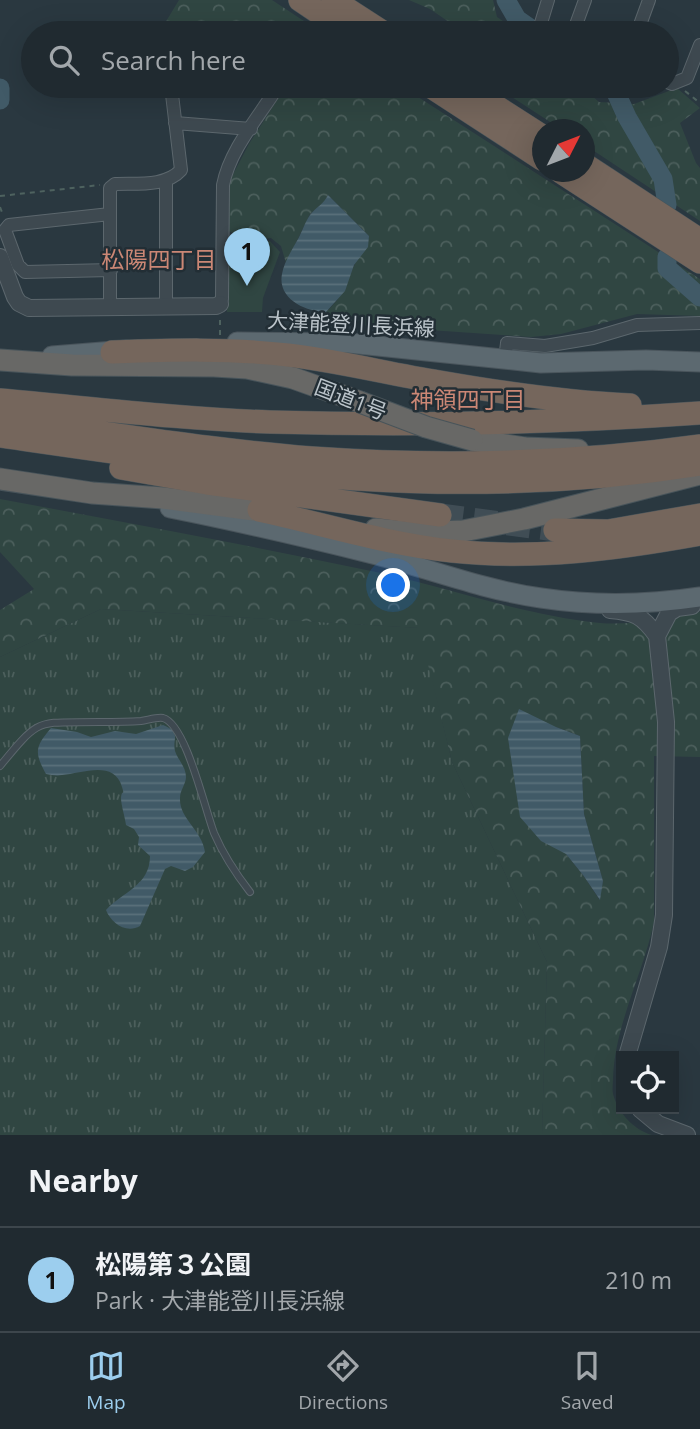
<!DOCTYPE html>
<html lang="en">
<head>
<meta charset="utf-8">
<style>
	body { margin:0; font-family:"Open Sans","Noto Sans JP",sans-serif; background:#283238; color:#f1f3f6 }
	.controls { position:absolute; right:21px; bottom:21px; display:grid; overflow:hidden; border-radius:0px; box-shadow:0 7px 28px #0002 }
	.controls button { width:63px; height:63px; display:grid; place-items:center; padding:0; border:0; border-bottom:2px solid #3d464c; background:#202a30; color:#f1f3f6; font:35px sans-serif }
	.compass { position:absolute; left:532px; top:119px; width:63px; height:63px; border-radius:50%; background:#202a30; box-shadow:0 7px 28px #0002; rotate:48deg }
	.you { position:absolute; left:394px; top:586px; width:24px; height:24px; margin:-18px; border:5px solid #fff; border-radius:50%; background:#1a73e8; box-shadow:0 0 0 10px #1a73e833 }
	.badge { display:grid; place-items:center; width:46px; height:46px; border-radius:50%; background:#9cceee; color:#111; font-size:23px; font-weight:700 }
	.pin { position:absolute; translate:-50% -58px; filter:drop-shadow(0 2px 4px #0008) }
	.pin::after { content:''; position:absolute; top:37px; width:24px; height:21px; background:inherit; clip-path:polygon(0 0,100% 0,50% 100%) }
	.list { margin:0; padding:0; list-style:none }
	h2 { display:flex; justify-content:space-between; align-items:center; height:91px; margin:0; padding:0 28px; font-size:30px }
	h2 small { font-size:23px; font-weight:400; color:#a2a7ab }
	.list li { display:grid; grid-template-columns:46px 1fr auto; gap:21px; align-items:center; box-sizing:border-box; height:105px; padding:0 28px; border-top:2px solid #3d464c }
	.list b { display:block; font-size:26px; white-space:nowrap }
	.list p { margin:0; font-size:23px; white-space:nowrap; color:#a2a7ab }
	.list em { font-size:23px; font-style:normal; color:#a2a7ab }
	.icon { flex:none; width:38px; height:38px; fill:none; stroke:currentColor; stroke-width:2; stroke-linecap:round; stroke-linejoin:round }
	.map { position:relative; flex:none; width:700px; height:1135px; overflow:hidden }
	.search { position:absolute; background:#202a30; box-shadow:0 7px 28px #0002; left:21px; right:21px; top:21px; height:77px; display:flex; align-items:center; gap:18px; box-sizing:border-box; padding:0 24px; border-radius:38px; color:#a2a7ab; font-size:26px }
	.sheet { height:196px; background:#202a30 }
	nav { display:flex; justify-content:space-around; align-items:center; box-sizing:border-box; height:98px; border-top:2px solid #3d464c; background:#202a30; font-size:19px; color:#a2a7ab }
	nav a { display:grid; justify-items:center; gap:4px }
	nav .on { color:#9cceee }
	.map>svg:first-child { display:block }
	.grass { fill:url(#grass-tufts) }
	.forest { fill:url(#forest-crowns); fill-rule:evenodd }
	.park { fill:#304642 }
	.water { fill:url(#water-rules) }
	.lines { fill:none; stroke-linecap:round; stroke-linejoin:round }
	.river { stroke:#415a67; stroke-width:19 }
	.motorway-tunnel { stroke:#404d55; stroke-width:23; stroke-dasharray:23 11; stroke-linecap:butt }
	.service-casing { stroke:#5c676d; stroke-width:8 }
	.minor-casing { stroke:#5c676d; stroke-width:14 }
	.tertiary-casing { stroke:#5c676d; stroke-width:18 }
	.primary-casing { stroke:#4a555c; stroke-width:21 }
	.trunk-casing { stroke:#48545a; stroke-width:23 }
	.motorway-casing { stroke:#48545a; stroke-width:24 }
	.path { stroke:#4e625f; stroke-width:2; stroke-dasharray:5 5; stroke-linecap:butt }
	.service { stroke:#3e4950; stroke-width:6 }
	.minor { stroke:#3e4950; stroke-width:12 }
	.tertiary { stroke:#3e4950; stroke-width:16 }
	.primary { stroke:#5c6970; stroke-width:19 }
	.trunk { stroke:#686866; stroke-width:21 }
	.motorway { stroke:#75665c; stroke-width:23 }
	.trunk-bridge-casing { stroke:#48545a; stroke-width:23; stroke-linecap:butt }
	.trunk-bridge { stroke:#686866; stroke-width:21 }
	.labels { text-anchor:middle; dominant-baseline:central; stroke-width:5; stroke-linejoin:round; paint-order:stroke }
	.street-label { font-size:21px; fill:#bbc4ca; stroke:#222e35 }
	.neighbourhood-label { font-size:23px; fill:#cb8775; stroke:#222e35 }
</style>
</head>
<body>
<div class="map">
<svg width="700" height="1135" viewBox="0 0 700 1135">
	<defs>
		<pattern id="grass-tufts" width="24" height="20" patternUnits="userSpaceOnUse" patternTransform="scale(1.75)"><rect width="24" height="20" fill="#304642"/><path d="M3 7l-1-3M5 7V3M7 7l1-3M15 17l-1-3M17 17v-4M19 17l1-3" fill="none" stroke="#4c5f5c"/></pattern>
		<pattern id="forest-crowns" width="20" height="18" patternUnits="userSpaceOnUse" patternTransform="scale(1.75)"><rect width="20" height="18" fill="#304642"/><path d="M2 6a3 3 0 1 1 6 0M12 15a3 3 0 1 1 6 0" fill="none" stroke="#4c5f5c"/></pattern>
		<pattern id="water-rules" width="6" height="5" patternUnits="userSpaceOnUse" patternTransform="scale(1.75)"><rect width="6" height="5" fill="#415a67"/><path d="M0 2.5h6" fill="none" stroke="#5a707b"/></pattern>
	</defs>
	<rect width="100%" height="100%" fill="#2a3840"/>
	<path class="grass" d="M 101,609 L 420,628 L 452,762 L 547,962 L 542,1135 L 0,1135 L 0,657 Z"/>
	<path class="forest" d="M 179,0 L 272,0 L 322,33 L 159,33 Z
		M 409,0 L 493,0 L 497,17 L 520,33 L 465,33 L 430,9 Z
		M 286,86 L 401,86 L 700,279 L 700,316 L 637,314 L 561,334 L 531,337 L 341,324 L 326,312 C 343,297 345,285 354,266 C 359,254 368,250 369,236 L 328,195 L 325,201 L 310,214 L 286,263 L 281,246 L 271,238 L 247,240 L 227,230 L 228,184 L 249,144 Z
		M 495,86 L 581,86 L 599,102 L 634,104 L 677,88 L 700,108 L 680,123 L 696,163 L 700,168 L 700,221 L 585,145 L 584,130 L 561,129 Z
		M 0,499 C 124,522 248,545 371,571 C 448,587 521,615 600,623 C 632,626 668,617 700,612 L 700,757 L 654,756 L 654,922 C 643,974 615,1024 613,1078 C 613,1083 612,1090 613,1094 C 618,1113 634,1130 652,1135 L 542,1135 L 547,962 L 452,762 L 419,628 L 101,609 L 0,657 L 0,610 L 34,589 L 0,552 ZM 556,727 L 580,736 L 584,814 L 603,881 L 599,899 L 583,875 L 566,854 Z"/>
	<path class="park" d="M 270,241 L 280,252 L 263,298 L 262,312 L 227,312 L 226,243 Z"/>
	<path class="water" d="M 328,195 L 369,236 L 368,247 L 354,265 L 345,291 L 326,312 C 306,312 277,299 282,274 C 284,262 292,250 298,239 C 302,232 305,222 310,215 C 316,207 324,204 328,195 Z
		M 519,709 L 556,727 L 580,736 L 584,814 L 603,881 L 600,900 L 583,875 L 566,854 L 541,841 L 520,817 L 508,738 Z
		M 163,725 C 182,733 172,738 175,751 C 178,760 186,767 186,777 C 186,784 180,790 180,798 C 179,819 202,830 205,852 L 193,867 L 185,871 L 171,866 L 165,869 L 140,926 C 126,934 111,923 106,910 C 122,892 150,886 150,856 L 138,845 L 139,837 L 134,829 L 126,825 C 125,817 121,805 121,798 C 122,788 125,797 122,787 C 114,759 81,774 62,775 C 57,776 51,775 46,774 C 34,752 35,747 51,728 L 77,732 L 91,737 L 115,731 L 136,734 Z"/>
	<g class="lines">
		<path class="river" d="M 506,0 L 517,19 L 537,33
			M 613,86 L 627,117 L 663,179 L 667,205
			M 0,88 L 0,100
			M 667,257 L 667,268 L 700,297"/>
		<path class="motorway-tunnel" d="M 440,515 L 555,530"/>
		<defs>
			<path id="service" d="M 0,766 C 41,716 36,723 99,722 C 113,722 127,722 141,721 C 148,720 157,717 163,718 C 186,724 205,810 214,833 C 223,854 236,874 250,892"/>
			<path id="minor" d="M 548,0 L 541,23 L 543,27 L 555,33
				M 573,33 L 585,0
				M 637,33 L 649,0
				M 667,82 L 672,84 L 687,78 L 700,45
				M 175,123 L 251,129
				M 166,181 L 166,307
				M 110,214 L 9,225 L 5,230 L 18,265 L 25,272 L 111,270
				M 220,304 L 222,299 L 223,185 C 230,149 259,117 278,86
				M 110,308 L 110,188 L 115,184 C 136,183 166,187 181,170 L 171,86
				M 505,360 L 507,343 L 545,346 L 593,338 L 637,325 L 700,323"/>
			<path id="tertiary" d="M 0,257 L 15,297 L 19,303 L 29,308 L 216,306 L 220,304
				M 610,610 C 634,612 642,615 657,636
				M 627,1056 L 659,947 L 664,915 L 666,722 L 657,636 L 669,613 L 677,608 L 692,606
				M 640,1109 L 658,1124 L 687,1135"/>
			<path id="primary" d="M 237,342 L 349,343 L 541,363 L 646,360 L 700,362
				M 52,356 L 127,350
				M 170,508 C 240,522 309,538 377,555 C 432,570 485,590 541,598 C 594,606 647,605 700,597"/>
			<path id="trunk" d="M 0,360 L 72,365 L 214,366 L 247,368 L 293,378 L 360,402
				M 472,440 L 525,448 L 578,450
				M 0,479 L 92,493 L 163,498 L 276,513
				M 376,529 L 416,533 L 463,531 L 524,519 L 700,474"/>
			<path id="motorway" d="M 300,0 L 349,33
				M 333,0 L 384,33
				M 430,86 L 542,159
				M 464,86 L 542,136
				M 584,164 L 700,240
				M 561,172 L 700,262
				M 112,352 C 171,350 229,348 288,355 C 339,361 389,374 440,382 C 503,393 566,402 630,405
				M 0,400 C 90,408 180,419 270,422 C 414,426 557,423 700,413
				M 0,419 C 104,432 208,450 312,458 C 442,467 571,464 700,446
				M 0,436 C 119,453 237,471 357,479 C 470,486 588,482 700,464
				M 121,468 L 207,483 L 440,515
				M 259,510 C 323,524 387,544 452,551 C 536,560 617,549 700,534
				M 555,530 L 608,531 L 700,515"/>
		</defs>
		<use href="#service" class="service-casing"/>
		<use href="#minor" class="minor-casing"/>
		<use href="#tertiary" class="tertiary-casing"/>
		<use href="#primary" class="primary-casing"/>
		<use href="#trunk" class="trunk-casing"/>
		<use href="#motorway" class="motorway-casing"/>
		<path class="path" d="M 685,91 L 700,103
			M 0,196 L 100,185
			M 0,207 L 3,215
			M 220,335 L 220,319"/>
		<use href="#service" class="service"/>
		<use href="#minor" class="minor"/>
		<use href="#tertiary" class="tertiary"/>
		<use href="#primary" class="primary"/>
		<use href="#trunk" class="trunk"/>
		<use href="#motorway" class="motorway"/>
		<defs>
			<path id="trunk-bridge" d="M 360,402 L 426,427 L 472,440"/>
		</defs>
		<use href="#trunk-bridge" class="trunk-bridge-casing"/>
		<use href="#trunk-bridge" class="trunk-bridge"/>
	</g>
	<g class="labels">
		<g class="street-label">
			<text transform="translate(351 324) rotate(3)">大津能登川長浜線</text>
			<text transform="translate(351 399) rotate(21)">国道1号</text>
		</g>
		<g class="neighbourhood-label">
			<text x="159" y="259">松陽四丁目</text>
			<text x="468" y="399">神領四丁目</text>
		</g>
	</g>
</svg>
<div class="controls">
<button><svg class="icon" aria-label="locate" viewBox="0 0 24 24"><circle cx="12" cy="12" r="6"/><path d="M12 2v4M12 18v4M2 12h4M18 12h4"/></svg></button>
</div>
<svg class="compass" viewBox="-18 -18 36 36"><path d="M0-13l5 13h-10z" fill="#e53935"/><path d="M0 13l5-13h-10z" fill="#a2a7ab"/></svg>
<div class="you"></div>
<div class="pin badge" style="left:247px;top:286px">1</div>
<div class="search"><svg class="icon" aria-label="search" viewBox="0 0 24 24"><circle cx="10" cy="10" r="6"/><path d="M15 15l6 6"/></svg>Search here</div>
</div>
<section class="sheet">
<h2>Nearby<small></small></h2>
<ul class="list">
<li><span class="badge">1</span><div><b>松陽第３公園</b><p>Park · 大津能登川長浜線</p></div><em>210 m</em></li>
</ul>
</section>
<nav>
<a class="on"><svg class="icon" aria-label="map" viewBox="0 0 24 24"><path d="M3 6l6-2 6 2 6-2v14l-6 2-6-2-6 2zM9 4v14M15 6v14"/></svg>Map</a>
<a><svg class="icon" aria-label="directions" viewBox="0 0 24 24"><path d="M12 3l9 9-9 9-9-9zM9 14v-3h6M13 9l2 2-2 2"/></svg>Directions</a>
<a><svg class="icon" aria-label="saved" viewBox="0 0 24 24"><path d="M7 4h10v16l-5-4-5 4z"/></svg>Saved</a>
</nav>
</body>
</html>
